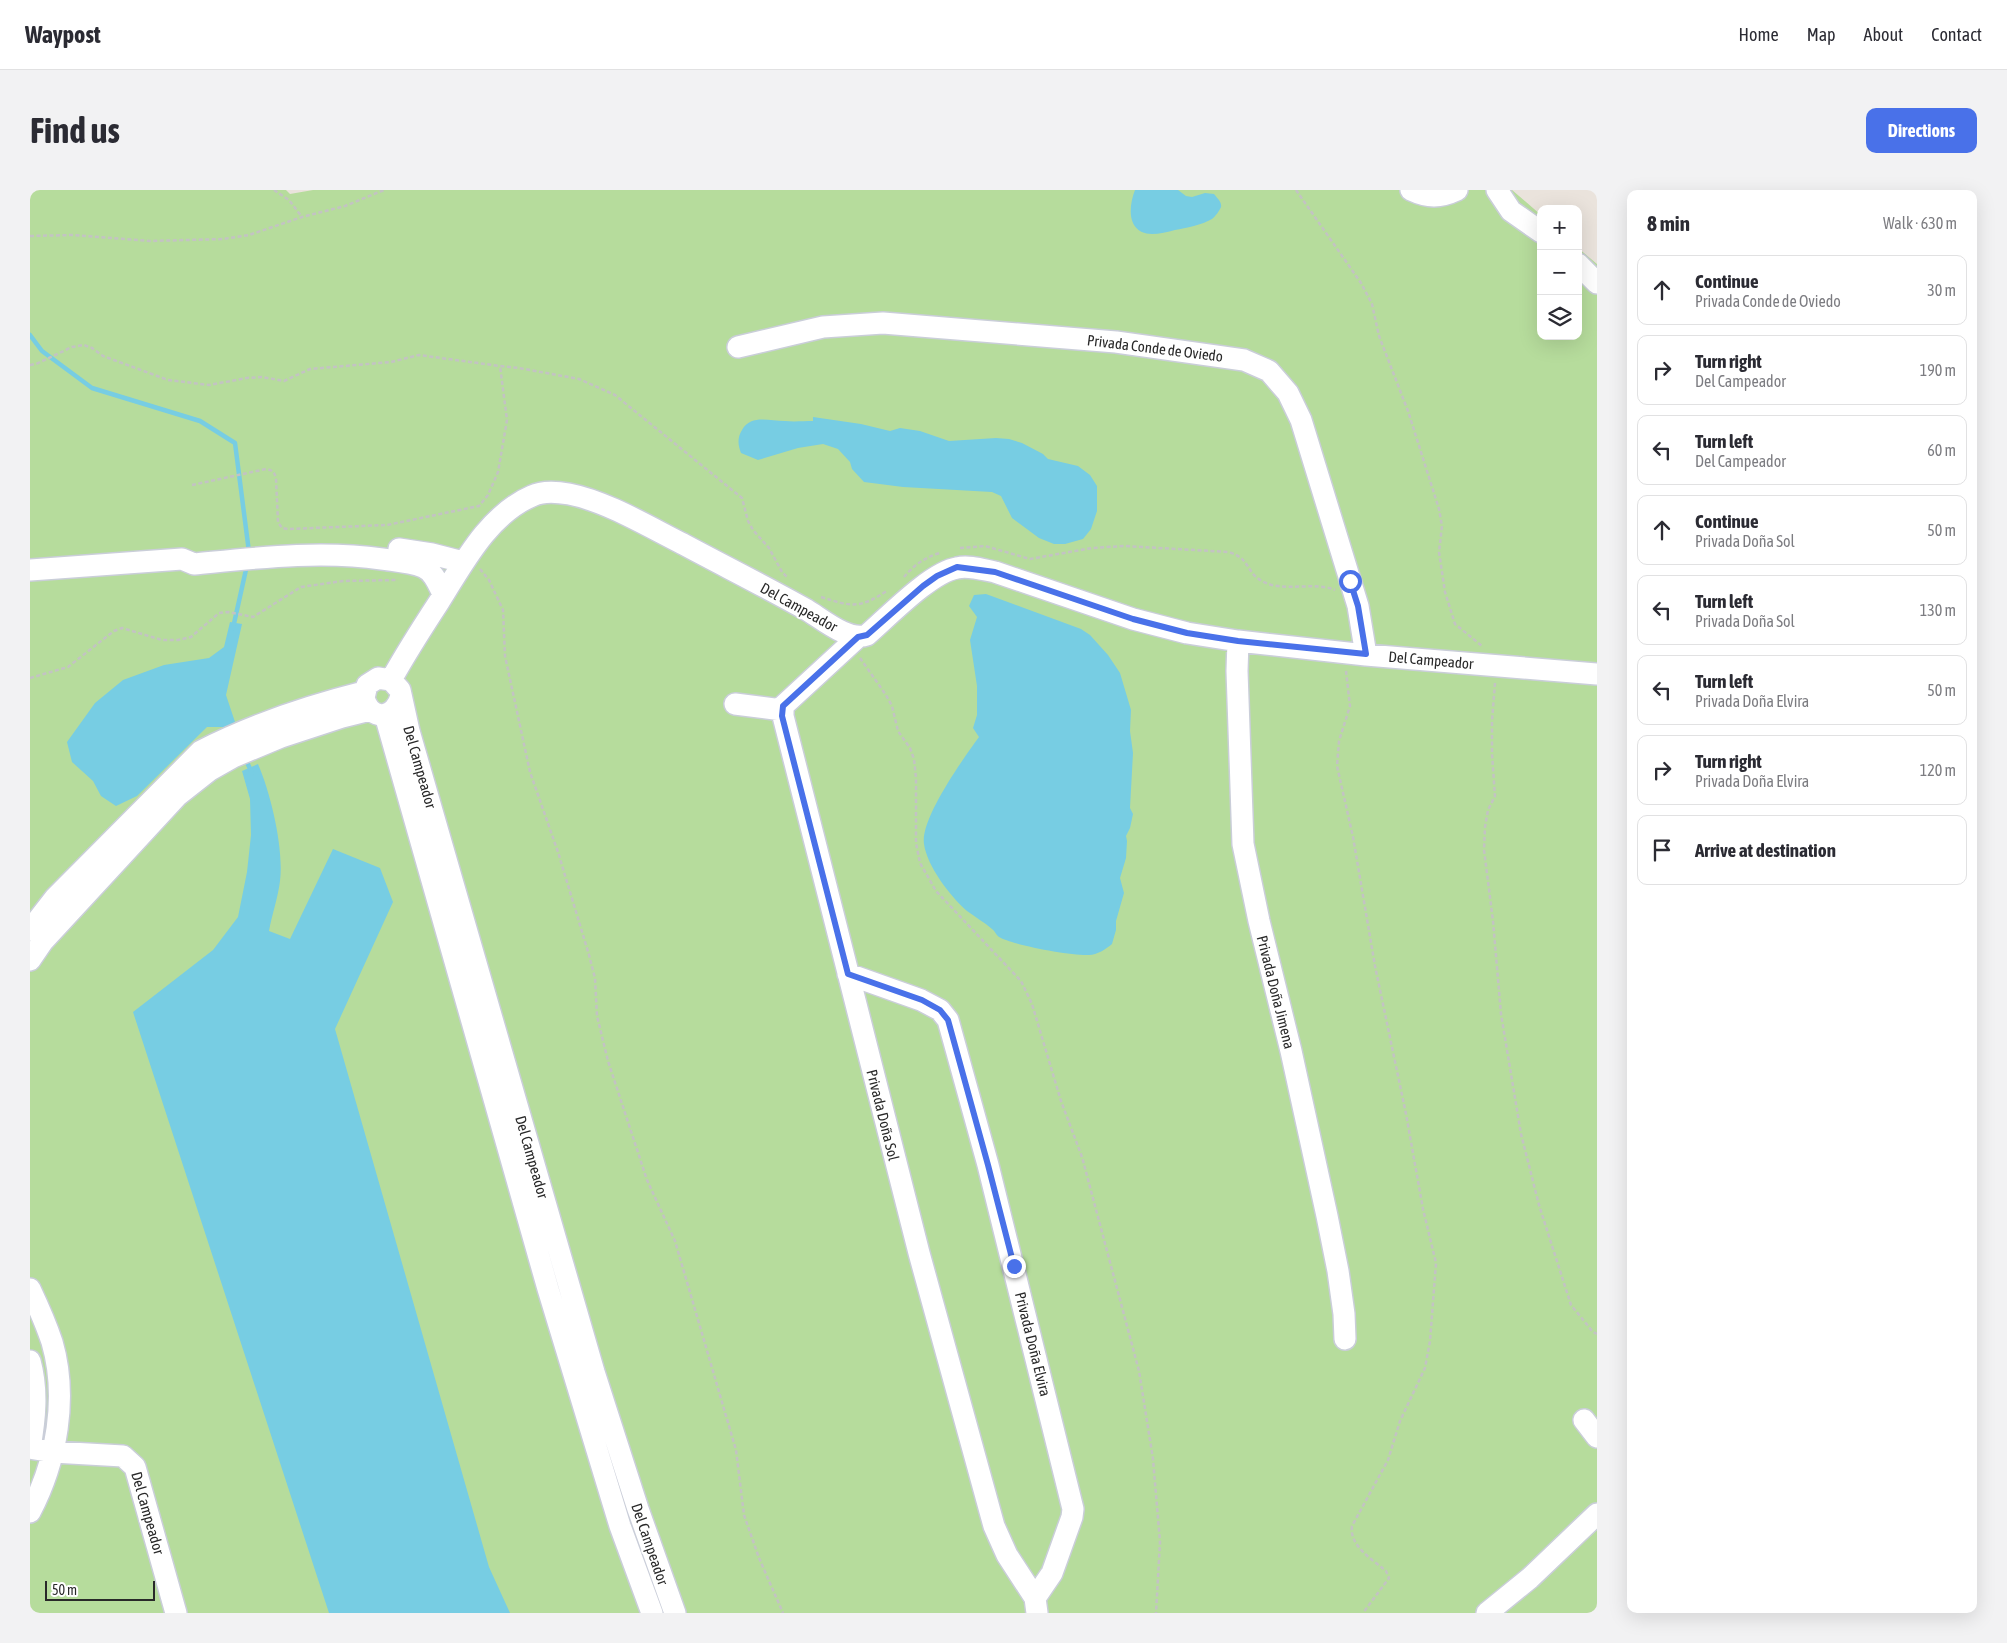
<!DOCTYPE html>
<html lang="en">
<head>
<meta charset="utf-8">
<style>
	body { margin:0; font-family:"Asap Condensed",sans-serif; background:#f2f2f3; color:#2b2b33 }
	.controls { position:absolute; right:15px; top:15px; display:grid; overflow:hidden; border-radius:10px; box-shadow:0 5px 20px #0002 }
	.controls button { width:45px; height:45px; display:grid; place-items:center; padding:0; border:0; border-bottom:1px solid #e1e1e2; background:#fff; color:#2b2b33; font:25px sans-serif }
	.scale { position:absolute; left:15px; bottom:12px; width:110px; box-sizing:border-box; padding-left:5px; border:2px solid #292929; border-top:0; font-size:14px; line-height:18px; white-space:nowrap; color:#292929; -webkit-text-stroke:4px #fff; paint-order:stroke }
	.stop { position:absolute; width:15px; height:15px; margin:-11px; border:4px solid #4971e9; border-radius:50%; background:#fff }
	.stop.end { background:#4971e9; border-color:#fff; box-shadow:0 1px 5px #0008 }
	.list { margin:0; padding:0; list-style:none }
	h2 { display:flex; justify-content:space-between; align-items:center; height:65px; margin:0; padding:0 20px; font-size:21px }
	h2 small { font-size:16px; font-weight:400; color:#7c7c81 }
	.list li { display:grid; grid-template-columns:32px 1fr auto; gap:15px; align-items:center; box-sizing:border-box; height:70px; margin:0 10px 10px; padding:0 10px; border:1px solid #e1e1e2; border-radius:10px }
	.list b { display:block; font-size:19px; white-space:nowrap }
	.list p { margin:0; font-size:16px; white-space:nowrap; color:#7c7c81 }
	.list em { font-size:16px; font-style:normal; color:#7c7c81 }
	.icon { flex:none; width:28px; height:28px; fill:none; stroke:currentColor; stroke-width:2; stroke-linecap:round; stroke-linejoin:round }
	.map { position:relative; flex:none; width:1567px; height:1423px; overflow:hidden; border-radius:10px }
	header { display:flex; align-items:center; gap:30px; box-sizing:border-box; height:70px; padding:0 25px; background:#fff; border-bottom:1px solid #e1e1e2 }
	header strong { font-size:24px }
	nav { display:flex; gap:28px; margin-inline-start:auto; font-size:18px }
	.intro { display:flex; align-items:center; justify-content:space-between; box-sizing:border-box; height:120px; padding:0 30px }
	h1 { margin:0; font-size:35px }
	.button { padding:12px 22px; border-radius:10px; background:#4971e9; color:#fff; font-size:18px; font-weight:700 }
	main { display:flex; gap:30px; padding:0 30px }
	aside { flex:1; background:#fff; border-radius:10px; box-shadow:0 5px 20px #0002 }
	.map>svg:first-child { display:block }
	.green { fill:#b6dc9c }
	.water { fill:#77cde3 }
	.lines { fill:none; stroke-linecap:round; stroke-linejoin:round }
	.stream { stroke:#77cde3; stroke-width:4.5 }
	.minor-casing { stroke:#caced9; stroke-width:24 }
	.path { stroke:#c3c3c3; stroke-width:2.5; stroke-dasharray:4 2.5; stroke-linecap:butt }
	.minor { stroke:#fff; stroke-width:21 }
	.route { stroke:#4971e9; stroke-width:6 }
	.labels { text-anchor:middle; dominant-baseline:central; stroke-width:4; stroke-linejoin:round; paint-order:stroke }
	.street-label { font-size:15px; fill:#292929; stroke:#fff }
</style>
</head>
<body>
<header>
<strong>Waypost</strong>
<nav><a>Home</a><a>Map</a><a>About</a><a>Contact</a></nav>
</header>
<div class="intro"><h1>Find us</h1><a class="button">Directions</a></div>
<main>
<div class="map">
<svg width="1567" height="1423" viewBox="0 0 1567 1423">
	<rect width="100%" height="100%" fill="#eae3dc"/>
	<path class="green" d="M 0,0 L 256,0 L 260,4 L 283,0 L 1482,0 L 1511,25 L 1511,146 L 1548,146 L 1548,58 L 1567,74 L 1567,1423 L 0,1423 Z"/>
	<path class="water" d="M 1105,0 L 1148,0 L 1156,6 L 1162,7 L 1175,3 L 1184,4 C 1187,8 1192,12 1191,17 C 1190,20 1185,27 1182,29 C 1172,35 1156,38 1145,40 C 1138,42 1129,44 1122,44 C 1097,43 1098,18 1105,0 Z
		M 783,227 L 831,234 L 860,241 L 870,238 L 890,241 L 919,251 L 966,248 L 979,249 L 992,253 L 1013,264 L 1018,269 L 1048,276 L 1060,285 L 1067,296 L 1067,321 L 1061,339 L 1053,349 L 1035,354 L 1024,354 L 1009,348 L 982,328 L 971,306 L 962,302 L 873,297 L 834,292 L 822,279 L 820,272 L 808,259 L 793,254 L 768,258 L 728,270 L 711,263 C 708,255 707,248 712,240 C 721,224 739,231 755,231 C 764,232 774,231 783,231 Z
		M 956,404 L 1051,439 L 1060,445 L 1078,465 L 1090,483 L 1101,520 L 1100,541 L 1103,563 L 1100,618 L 1103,624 L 1100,638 L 1096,646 L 1097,651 L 1096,668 L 1090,688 L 1094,703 L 1086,731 L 1086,740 L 1082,754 C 1076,759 1067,765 1059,765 C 1041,766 983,755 969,747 C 966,745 965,741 962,739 C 954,732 945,727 937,721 C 920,706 897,676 894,654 C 890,629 933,569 949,547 L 943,538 L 947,525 L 947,496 L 940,450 L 947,427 L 939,416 L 944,405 Z
		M 200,432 L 212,434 L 196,505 L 205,532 L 197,537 L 177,537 L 107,606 L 86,616 L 71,606 L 63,591 L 42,572 L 37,552 L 65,513 L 93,490 L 134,475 L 179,468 L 194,457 Z
		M 228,574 C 241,604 254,659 250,691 C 248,708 242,724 239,741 L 260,749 L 303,659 L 350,678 L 363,712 L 305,839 L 459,1377 L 480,1423 L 299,1423 L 103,822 L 183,760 L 208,727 L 217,682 L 221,645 L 220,609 L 212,581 Z"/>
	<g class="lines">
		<path class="stream" d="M 0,145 L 12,161 L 62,198 L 170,231 L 205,253 L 219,362
			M 203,438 L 217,375
			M 215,568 L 222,583"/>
		<defs>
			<path id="minor" d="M 1381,0 C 1398,8 1410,8 1427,0
				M 1467,0 L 1481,21 L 1511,42
				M 1548,74 L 1567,93
				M 708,157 L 793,137 L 853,133 L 1086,152 L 1214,170 L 1239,181 L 1258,203 L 1271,230 L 1328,416 L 1336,465
				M 369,359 L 402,364 L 433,372
				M 0,380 L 152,369 L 164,374 C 226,368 290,360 352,369 C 365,371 381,372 393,377 C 404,382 408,394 413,404
				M 828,447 L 753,516 L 753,526 L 889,1063 L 964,1336 L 977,1365 L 1005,1408 L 1007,1423
				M 1208,451 L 1207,481 L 1213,654 L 1229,731 L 1261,861 L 1297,1026 L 1308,1081 L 1314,1124 L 1315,1149
				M 361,490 C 376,463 392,438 409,412 C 433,374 458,325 502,306 C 512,301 528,302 539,304 C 576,311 619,337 653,354 C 694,376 736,397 777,420 C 792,429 819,452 837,445 C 858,427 901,382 927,378 C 939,375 954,380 965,382 L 1103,429 L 1157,443 L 1208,451 L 1336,465 L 1567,484
				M 371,506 C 365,529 341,532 334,508 L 337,495 L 348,488 L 361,490 L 370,500 L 379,541 L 564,1182 L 608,1319 L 645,1423
				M 705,514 L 752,520
				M 355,525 L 518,1099 L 590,1336 L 622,1423
				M 0,740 L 25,708 L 171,561 C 222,535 278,516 334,502
				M 0,770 L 13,751 L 147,606 L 180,580 L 203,567 L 251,547 L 312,527 L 340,520
				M 818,784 L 891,810 L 910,820 L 918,830 L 958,975 L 1043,1319 L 1042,1327 L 1022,1383 L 1005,1408
				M 0,1099 C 8,1116 16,1134 22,1152 C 38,1207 27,1271 0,1322
				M 0,1171 C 8,1200 5,1229 0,1258
				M 1554,1230 L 1567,1247
				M 0,1258 L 23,1262 L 93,1266 L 105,1277 L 146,1423
				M 1457,1423 L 1500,1388 L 1567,1324"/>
		</defs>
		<use href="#minor" class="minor-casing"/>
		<path class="path" d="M 244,0 L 259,10 L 272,27
			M 1266,0 L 1331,93 L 1342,114 L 1349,146 L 1378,221 L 1409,319 L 1412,336 L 1409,362 L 1415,402 L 1425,434 L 1452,456
			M 0,46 L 43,45 L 120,51 L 193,49 L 219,45 L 272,27 L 315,16 L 354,0
			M 0,175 L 6,174 L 42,157 L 54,155 L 62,158 L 73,166 L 138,190 L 179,195 L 217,188 L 232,187 L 254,191 L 280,179 L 361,172 L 389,165 L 470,176
			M 162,295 L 236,279 C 242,280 245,282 246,289 L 248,332 L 252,338 L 258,339 L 357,335 L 449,316 L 458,305 L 468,282 L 477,230 L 470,176 L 489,178 L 549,189 L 585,205 L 712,308 L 718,331 L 723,340 L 739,358 L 752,382 L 758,388
			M 930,358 L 955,356 L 1000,369 L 1062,358 L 1094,356 L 1198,362 C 1221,368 1215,382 1232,391 C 1252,403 1285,391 1305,400
			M 450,379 L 459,390 L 473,420 L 475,466 L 500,582 L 528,662 L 559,765 L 565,788 L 567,826 L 578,871 L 617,990 L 645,1051 L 706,1260 L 714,1325 L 729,1368 L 753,1423
			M 874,387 C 883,376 895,367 910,363
			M 791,407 C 822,417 830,419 858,400
			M 830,468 L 856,505 L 862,516 L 868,541 L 880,558 L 884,569 L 886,588 L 886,653 L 890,673 L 906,701 L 991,791 L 1002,814 L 1031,911 L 1052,967 L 1109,1181 L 1123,1269 L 1130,1352 L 1126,1423
			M 1316,481 L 1320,516 L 1309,551 L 1307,576 L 1323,647 L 1345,776 L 1376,924 L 1393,1019 L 1406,1073 L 1400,1151 L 1395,1178 L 1370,1231 L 1358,1270 L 1322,1336 C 1319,1356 1342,1369 1356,1381 L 1359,1388 L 1333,1423
			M 0,488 L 38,477 L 84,441 L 92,438 L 132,450 L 148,450 L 161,447 L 189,423 L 198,422 L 223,427 L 271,397 L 313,391 L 368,390
			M 1465,493 L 1462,531 L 1462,564 L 1465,606 L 1458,620 L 1455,637 L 1454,660 L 1463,731 L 1471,824 L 1491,944 L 1509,1015 L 1541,1115 L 1563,1142 L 1567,1144"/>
		<use href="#minor" class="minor"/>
	</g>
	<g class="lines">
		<path class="route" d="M 984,1076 L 958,975 L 918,830 L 910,820 L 892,810 L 818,784 L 752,526 L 753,516 L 828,447 L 837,445 L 893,396 L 907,386 L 927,377 L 965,382 L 1103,429 L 1157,443 L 1208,451 L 1336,464 L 1328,416 L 1320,391"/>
	</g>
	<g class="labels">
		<g class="street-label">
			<text transform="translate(1125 158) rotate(7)">Privada Conde de Oviedo</text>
			<text transform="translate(769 417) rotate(29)">Del Campeador</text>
			<text transform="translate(1401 470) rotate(5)">Del Campeador</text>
			<text transform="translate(390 577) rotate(74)">Del Campeador</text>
			<text transform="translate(1246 802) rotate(76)">Privada Doña Jimena</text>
			<text transform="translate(853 925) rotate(76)">Privada Doña Sol</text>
			<text transform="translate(502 967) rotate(74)">Del Campeador</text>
			<text transform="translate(1003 1154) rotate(76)">Privada Doña Elvira</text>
			<text transform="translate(118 1323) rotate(74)">Del Campeador</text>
			<text transform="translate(620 1354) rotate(71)">Del Campeador</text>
		</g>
	</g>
</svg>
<div class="controls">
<button>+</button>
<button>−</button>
<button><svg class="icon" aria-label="layers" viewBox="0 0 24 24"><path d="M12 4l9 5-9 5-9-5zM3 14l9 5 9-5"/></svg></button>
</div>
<div class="scale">50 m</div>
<div class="stop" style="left:1320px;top:391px"></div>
<div class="stop end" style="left:984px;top:1076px"></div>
</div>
<aside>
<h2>8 min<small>Walk · 630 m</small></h2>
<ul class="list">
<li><svg class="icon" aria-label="ahead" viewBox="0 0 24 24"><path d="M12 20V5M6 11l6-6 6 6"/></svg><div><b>Continue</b><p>Privada Conde de Oviedo</p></div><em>30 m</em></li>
<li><svg class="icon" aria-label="right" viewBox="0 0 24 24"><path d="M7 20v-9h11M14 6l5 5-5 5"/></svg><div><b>Turn right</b><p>Del Campeador</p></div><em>190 m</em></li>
<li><svg class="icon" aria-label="left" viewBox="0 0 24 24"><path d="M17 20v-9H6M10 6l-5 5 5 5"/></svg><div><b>Turn left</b><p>Del Campeador</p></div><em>60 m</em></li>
<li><svg class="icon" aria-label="ahead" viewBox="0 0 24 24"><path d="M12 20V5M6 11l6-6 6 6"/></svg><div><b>Continue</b><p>Privada Doña Sol</p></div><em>50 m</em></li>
<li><svg class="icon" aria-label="left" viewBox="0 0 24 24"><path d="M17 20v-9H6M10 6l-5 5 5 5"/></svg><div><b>Turn left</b><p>Privada Doña Sol</p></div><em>130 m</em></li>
<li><svg class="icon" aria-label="left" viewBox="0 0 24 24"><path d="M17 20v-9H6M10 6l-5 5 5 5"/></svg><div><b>Turn left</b><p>Privada Doña Elvira</p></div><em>50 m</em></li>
<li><svg class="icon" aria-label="right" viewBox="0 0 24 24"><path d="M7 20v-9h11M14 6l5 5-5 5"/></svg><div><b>Turn right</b><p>Privada Doña Elvira</p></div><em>120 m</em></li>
<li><svg class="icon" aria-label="arrive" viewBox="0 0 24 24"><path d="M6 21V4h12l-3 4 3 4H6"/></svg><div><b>Arrive at destination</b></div></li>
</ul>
</aside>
</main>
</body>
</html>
